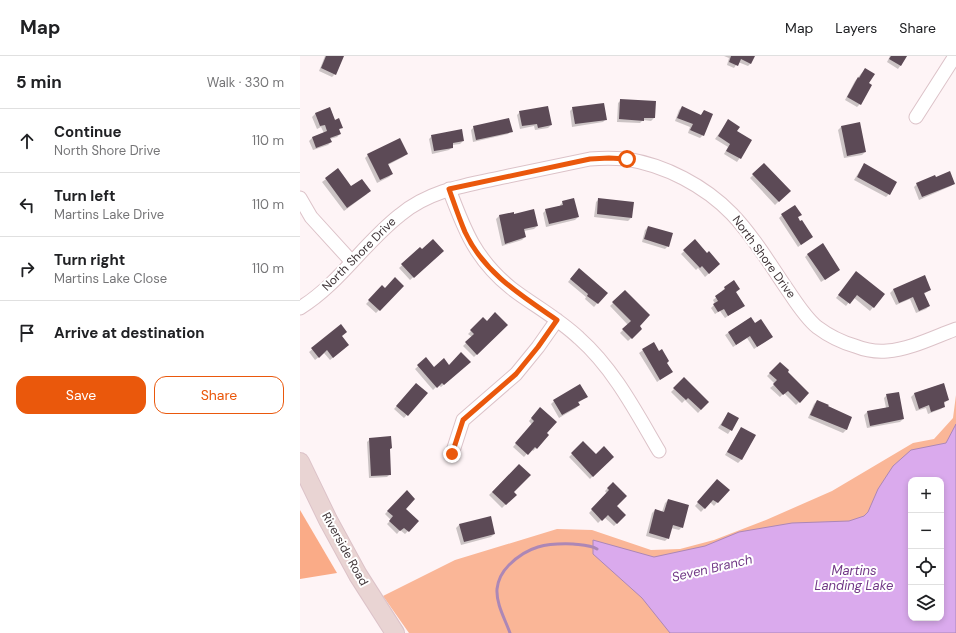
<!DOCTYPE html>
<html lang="en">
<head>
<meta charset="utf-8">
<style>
	body { margin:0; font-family:"DM Sans",sans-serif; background:#f2f2f2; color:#202124 }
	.controls { position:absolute; right:12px; bottom:12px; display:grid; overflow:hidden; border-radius:8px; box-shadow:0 2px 6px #0003 }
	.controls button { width:36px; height:36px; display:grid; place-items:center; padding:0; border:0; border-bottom:1px solid #e0e0e0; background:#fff; color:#202124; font:20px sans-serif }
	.stop { position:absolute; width:12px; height:12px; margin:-9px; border:3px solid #ea580c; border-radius:50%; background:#fff }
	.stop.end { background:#ea580c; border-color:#fff; box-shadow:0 1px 4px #0008 }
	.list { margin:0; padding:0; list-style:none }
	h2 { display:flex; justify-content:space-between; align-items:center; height:52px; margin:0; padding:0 16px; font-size:17px }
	h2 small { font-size:13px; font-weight:400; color:#757577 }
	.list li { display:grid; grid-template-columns:26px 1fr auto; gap:12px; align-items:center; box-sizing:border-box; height:64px; padding:0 16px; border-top:1px solid #e0e0e0 }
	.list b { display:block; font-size:15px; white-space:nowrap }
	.list p { margin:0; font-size:13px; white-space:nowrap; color:#757577 }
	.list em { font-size:13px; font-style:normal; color:#757577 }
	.actions { display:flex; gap:8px; padding:12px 16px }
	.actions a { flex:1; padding:9px 0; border:1px solid #ea580c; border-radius:12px; text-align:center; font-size:14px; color:#ea580c }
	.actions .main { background:#ea580c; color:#fff }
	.icon { flex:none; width:22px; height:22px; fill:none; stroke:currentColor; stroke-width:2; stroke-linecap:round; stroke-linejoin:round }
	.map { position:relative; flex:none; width:656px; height:577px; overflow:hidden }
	header { display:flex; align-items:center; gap:24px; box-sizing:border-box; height:56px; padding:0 20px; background:#fff; border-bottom:1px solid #e0e0e0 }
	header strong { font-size:19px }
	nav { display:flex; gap:22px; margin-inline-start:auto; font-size:14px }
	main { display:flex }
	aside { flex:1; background:#fff }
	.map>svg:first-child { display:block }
	.green { fill:#fab697; fill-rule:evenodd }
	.forest { fill:#faab87 }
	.water { fill:#daaaed; stroke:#ac87b6; fill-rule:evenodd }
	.shadow { fill:#0003 }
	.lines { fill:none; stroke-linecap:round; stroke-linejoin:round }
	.stream { stroke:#ac87b6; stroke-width:3 }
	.building { fill:#5c4a56 }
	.street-casing { stroke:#dcc2c8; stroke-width:15 }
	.secondary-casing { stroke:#dcc2c8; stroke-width:20 }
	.street { stroke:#fff; stroke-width:13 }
	.secondary { stroke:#e9d4d3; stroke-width:18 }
	.route { stroke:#ea580c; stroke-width:5 }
	.labels { text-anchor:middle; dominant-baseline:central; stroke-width:4; stroke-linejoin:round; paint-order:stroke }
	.street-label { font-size:12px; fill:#3f3437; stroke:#fff }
	.water-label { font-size:13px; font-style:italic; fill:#723987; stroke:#fff }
</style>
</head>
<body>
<header>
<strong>Map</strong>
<nav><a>Map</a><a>Layers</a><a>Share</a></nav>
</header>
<main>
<aside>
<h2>5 min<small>Walk · 330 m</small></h2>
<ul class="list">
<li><svg class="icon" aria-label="ahead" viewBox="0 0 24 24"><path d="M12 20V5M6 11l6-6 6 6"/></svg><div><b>Continue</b><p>North Shore Drive</p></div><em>110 m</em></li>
<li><svg class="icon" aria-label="left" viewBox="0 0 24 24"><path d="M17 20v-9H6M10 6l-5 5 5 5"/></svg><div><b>Turn left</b><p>Martins Lake Drive</p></div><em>110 m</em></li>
<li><svg class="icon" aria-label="right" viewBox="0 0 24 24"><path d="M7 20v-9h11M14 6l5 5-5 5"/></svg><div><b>Turn right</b><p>Martins Lake Close</p></div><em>110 m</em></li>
<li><svg class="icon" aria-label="arrive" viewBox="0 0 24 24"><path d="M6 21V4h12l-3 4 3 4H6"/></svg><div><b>Arrive at destination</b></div></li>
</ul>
<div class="actions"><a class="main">Save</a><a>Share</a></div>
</aside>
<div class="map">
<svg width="656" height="577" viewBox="0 0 656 577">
	<rect width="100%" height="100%" fill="#fef4f6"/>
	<path class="green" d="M 656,339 L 656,577 L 109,577 L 83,540 L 155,504 L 257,473 L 292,474 L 351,494 L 380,493 L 414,484 L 466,464 L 532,435 L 613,387 L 634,383 L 653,362 ZM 611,424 L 641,424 L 641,562 L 611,562 Z"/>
	<path class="forest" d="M 0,454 L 37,517 L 0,523 Z"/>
	<path class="water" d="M 656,368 L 656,577 L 370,577 L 342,542 L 293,498 L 293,484 L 354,501 L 405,490 L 439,476 L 492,467 L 549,465 L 564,460 L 568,456 L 578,433 L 593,410 L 611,394 L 646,387 ZM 611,424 L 641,424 L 641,562 L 611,562 Z"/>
	<path class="shadow" d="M 25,0 L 43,0 L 35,18 L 32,21 L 19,15 Z
		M 424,0 L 454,0 L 451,7 L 448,10 L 438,6 L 434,12 L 427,9 L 429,2 Z
		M 590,0 L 607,0 L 598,13 L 587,6 Z
		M 565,13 L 568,28 L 560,48 L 557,51 L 545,44 L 555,25 Z
		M 321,44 L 354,62 L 351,65 L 343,64 L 340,67 L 317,66 L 318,47 Z
		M 382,51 L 400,60 L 404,55 L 403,79 L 400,82 L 388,77 L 390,71 L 375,65 L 379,54 Z
		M 30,52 L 35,65 L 41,71 L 39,74 L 40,78 L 37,81 L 30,83 L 31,86 L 28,89 L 13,94 L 9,85 L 12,82 L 24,77 L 21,71 L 17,73 L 12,61 L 15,58 Z
		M 273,52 L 306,63 L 303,66 L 272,71 L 270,55 Z
		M 220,56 L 251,69 L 248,72 L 235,74 L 234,70 L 220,73 L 217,59 Z
		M 428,65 L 436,75 L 451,85 L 437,106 L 424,98 L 428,91 L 415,83 Z
		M 559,67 L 565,96 L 562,99 L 544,102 L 538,74 L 541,71 Z
		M 174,71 L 211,75 L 208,78 L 173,86 L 171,74 Z
		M 132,80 L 163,85 L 160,88 L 152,89 L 152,91 L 149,94 L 132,98 L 129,83 Z
		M 106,98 L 103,101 L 88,109 L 92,118 L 89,121 L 77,127 L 65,102 L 68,99 Z
		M 464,108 L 489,135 L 475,149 L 450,122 Z
		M 564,108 L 589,138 L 586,141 L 554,124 Z
		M 38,114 L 51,132 L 67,138 L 44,155 L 22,126 Z
		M 654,127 L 651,130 L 619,144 L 614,131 L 617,128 Z
		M 299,143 L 331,162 L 328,165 L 294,161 L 296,146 Z
		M 263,146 L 278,161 L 275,164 L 246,171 L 243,157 L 246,154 L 260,150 L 260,149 Z
		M 213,159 L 237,170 L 234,173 L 224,175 L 225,181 L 222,184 L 202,190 L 196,163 L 199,160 Z
		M 482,159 L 500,159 L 497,162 L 512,181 L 498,191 L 479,162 Z
		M 348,171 L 368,190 L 365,193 L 342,186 L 345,174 Z
		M 395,185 L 407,198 L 419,208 L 405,221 L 398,212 L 396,214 L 381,198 Z
		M 120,193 L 140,198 L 110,224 L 99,212 Z
		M 508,198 L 536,216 L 521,226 L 505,201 Z
		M 276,216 L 306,237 L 294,251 L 285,243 L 286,241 L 268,226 Z
		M 554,219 L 584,238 L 570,255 L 553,241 L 546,250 L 536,242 Z
		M 624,221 L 630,234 L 624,238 L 629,250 L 626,253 L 616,257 L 610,243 L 596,249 L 590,237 L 593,234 Z
		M 103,230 L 76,257 L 66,248 L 82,231 L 85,234 Z
		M 425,232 L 435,237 L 440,252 L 425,262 L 420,255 L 415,258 L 411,252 L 415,248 L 413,244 L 423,236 L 422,235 Z
		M 325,235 L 338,270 L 341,273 L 328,285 L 320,277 L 328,269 L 310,250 Z
		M 450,262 L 469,283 L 454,293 L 447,282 L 433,291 L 425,279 Z
		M 183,263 L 187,266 L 206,269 L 174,301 L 163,290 L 172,281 L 168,278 Z
		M 40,270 L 41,281 L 45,292 L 30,304 L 24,297 L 15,304 L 9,296 Z
		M 353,287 L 371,316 L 357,326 L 339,297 Z
		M 126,303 L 134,312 L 166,309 L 141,331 L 138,329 L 133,334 L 115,313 Z
		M 480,307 L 486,316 L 508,337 L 496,349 L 484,337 L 480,341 L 470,332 L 475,328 L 467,320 Z
		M 384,323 L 408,346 L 398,357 L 385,344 L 382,347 L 371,336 Z
		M 643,328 L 648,344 L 643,348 L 644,350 L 641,353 L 628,358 L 626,352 L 616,355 L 611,341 L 614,338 Z
		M 113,332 L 126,338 L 104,362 L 94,353 Z
		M 587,339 L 603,363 L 600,366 L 567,372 L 564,359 L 567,356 L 586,352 L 584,342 Z
		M 286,341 L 278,347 L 279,349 L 276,352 L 259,362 L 251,348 L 254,345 Z
		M 517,345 L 527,351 L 551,362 L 546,374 L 543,377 L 508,362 L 514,348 Z
		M 237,356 L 245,377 L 236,392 L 233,395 L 231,393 L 224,401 L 213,391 L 232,369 L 229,365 Z
		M 428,357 L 438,363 L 428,378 L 418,372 Z
		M 441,372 L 455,380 L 441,404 L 438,407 L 425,399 Z
		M 70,383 L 91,392 L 89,394 L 90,418 L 87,421 L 69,422 L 67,386 Z
		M 283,387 L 296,399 L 312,400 L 290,423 L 269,401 Z
		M 219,409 L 213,436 L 215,439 L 202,452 L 189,439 Z
		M 313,427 L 315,450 L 325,459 L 314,470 L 304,461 L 298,467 L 289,457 L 307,438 L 305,435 Z
		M 414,428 L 428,434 L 414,450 L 410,446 L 401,456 L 395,450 Z
		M 107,435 L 105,453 L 118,465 L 105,478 L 100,474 L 97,478 L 87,468 L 91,464 L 85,458 Z
		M 368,444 L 382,471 L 379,474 L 371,472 L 368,482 L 365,485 L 346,480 L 352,457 L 355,454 L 362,456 L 365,447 Z
		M 159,469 L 194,478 L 191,481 L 161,489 L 156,472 Z"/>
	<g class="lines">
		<path class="stream" d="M 210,577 C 205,563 196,548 197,533 C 198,524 203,515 209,509 C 228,490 246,487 273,488 C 280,489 290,489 297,493"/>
	</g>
	<path class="building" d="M 26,0 L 44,0 L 36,19 L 21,12 Z
		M 431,0 L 455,0 L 451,8 L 441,3 L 438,10 L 429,6 Z
		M 591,0 L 607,0 L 601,10 L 589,3 Z
		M 565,12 L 575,18 L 569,27 L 572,29 L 561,49 L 547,41 L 558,21 L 559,22 Z
		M 320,43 L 356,45 L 355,62 L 344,62 L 344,65 L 319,63 Z
		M 304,47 L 307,64 L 275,68 L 272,51 Z
		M 248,50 L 252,69 L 238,72 L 237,68 L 222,70 L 219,55 Z
		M 382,50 L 401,59 L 404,54 L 413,58 L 404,80 L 390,74 L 393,68 L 377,62 Z
		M 30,51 L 35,64 L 39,62 L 43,72 L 39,73 L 41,78 L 30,82 L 32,86 L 16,92 L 12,81 L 27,75 L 25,69 L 20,70 L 15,57 Z
		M 209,62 L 213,76 L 176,84 L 173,70 Z
		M 428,63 L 440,71 L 437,75 L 452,84 L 441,103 L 426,95 L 430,88 L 418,80 Z
		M 560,66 L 566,96 L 547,100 L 541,70 Z
		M 162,73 L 164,85 L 153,87 L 153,92 L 134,95 L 131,79 Z
		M 100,82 L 108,98 L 88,108 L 93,118 L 80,124 L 67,98 Z
		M 464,107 L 491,135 L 479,146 L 452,118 Z
		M 564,107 L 597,126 L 590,139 L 557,121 Z
		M 38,112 L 51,130 L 62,123 L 71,135 L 47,152 L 25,122 Z
		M 650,115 L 655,128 L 622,141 L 616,127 L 635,119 L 636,121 Z
		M 274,142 L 279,161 L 249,168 L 245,153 L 263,149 L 262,145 Z
		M 298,142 L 334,146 L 332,162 L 297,158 Z
		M 495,149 L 502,159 L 498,161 L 500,165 L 502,164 L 513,181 L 501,189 L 481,158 Z
		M 234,153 L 238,170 L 224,173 L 226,181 L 205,188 L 199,159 L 214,156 L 214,158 Z
		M 348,170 L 373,177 L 369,191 L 344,183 Z
		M 133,183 L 144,195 L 114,222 L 101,208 L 120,191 L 122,193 Z
		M 395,183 L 407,197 L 409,195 L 420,208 L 409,218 L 402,210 L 400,212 L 383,194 Z
		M 523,187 L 540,214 L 525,224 L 507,198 Z
		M 279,212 L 308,237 L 298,248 L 287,240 L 288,238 L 270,223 Z
		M 556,215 L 585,238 L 574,252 L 557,239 L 550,248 L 538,239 Z
		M 625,219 L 631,234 L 624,237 L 630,250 L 619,255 L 613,241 L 599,247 L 593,233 Z
		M 95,221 L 104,230 L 80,255 L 68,244 L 82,229 L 85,232 Z
		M 434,224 L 440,233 L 436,236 L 445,250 L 428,260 L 424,253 L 418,256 L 413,248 L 418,245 L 415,240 L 425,233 L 424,231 Z
		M 325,234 L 350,259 L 340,270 L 342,273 L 332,283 L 322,273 L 331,265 L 312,246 Z
		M 195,256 L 208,269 L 177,299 L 165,286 L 174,278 L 170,274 L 183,261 L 187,265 Z
		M 451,261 L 455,267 L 461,263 L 473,281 L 457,291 L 450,280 L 436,289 L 428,276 Z
		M 41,268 L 47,276 L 42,280 L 49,289 L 33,302 L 27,294 L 19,302 L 11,292 Z
		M 354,286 L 359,295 L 362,293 L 369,305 L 367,307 L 373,316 L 360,324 L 342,293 Z
		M 161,296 L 171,306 L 144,329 L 142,327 L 137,332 L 117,309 L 126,301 L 134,311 L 144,302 L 149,309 Z
		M 480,306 L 489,314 L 488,316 L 509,337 L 500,347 L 488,335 L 483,339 L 473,328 L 477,324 L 469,317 Z
		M 384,321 L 409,346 L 401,354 L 388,342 L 386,344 L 373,332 Z
		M 116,327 L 128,337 L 108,360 L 96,350 Z
		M 644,327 L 649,344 L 644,346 L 645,351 L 631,356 L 629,349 L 619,353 L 614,337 Z
		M 280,328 L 288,341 L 278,346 L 280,349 L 262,359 L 253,344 Z
		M 599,336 L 604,363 L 570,370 L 567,355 L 589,351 L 586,338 Z
		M 517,344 L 529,349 L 528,350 L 552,361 L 547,374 L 510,359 Z
		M 240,351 L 257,366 L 247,377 L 249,379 L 237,393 L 235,391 L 228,399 L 215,387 L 234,365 L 231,362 Z
		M 428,356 L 439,362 L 432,375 L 421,369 Z
		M 441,371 L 456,379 L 442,404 L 427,396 Z
		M 91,380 L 92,392 L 90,393 L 91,419 L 71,420 L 69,382 Z
		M 283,385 L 296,398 L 304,390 L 314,401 L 293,421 L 271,397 Z
		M 219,408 L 231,419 L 214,436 L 217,439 L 206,449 L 192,436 Z
		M 417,423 L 430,434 L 418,447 L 413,444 L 405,453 L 397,446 Z
		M 313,426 L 327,440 L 317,450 L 326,459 L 317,468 L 308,459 L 302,465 L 291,453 L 309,434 L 307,432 Z
		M 107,434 L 115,443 L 106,453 L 119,465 L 109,476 L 104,472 L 100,475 L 89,465 L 93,460 L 87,455 Z
		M 368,443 L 389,449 L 383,472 L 373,469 L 369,483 L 349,477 L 355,453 L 364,456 Z
		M 191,460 L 195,478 L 164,486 L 159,468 Z"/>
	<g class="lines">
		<defs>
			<path id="street" d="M 616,61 L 655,0
				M 149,133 C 164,173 175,203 211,232 C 233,249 258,262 279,282 C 314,313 336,356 359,395
				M 0,142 L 11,161 L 52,206
				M 0,252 C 39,228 64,187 100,159 C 130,134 167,129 204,121 C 233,115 262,109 290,103 C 302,102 314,102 326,103 C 365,109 405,130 432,158 C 454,181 471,210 489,236 C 497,248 506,262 517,271 C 529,280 541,286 555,290 C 565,294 576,296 587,295 C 611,293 634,281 656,273
				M 152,398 L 163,364 L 216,318 L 238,291 L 257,264"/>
			<path id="secondary" d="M 0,406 L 28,464 L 58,519 L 95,577"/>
		</defs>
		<use href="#street" class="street-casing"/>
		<use href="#secondary" class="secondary-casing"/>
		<use href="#street" class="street"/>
		<use href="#secondary" class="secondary"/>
	</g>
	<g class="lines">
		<path class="route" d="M 152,398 L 163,364 L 216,318 L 238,291 L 257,264 C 222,240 184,217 165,176 C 159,162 154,147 149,133 L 290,103 L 309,102 L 327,103"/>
	</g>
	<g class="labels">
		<g class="street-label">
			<text transform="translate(59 198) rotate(-45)">North Shore Drive</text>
			<text transform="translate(464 201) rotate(54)">North Shore Drive</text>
			<text transform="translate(45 493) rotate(61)">Riverside Road</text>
		</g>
		<g class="water-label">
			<text transform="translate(412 512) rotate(-13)">Seven Branch</text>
			<text x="554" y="514">Martins<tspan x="554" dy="15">Landing Lake</tspan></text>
		</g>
	</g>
</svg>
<div class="controls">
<button>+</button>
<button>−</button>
<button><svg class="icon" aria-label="locate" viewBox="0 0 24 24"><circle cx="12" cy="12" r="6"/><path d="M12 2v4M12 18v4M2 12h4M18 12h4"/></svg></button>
<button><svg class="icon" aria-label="layers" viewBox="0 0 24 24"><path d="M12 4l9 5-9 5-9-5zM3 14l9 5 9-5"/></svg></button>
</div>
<div class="stop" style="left:327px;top:103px"></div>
<div class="stop end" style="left:152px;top:398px"></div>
</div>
</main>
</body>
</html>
